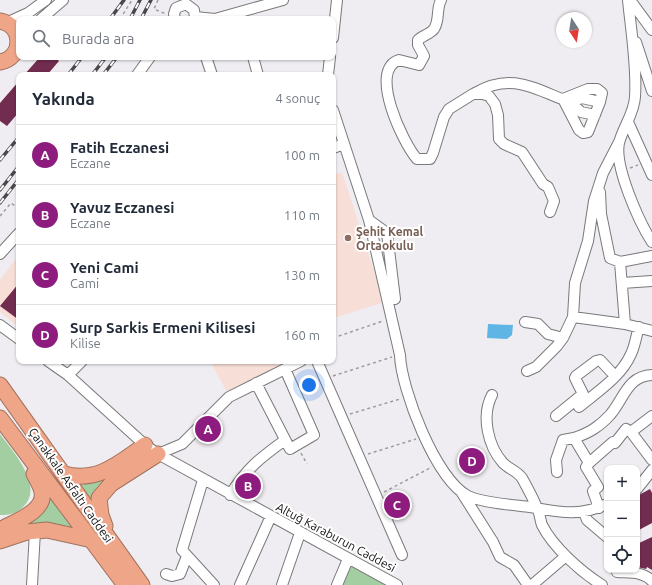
<!DOCTYPE html>
<html lang="tr">
<head>
<meta charset="utf-8">
<style>
	body { margin:0; font-family:Ubuntu,sans-serif; background:#f6f6f7; color:#1f2937 }
	.controls { position:absolute; right:12px; bottom:12px; display:grid; overflow:hidden; border-radius:8px; box-shadow:0 1px 3px #0004 }
	.controls button { width:36px; height:36px; display:grid; place-items:center; padding:0; border:0; border-bottom:1px solid #e0e1e3; background:#fff; color:#1f2937; font:20px sans-serif }
	.compass { position:absolute; left:556px; top:12px; width:36px; height:36px; border-radius:50%; background:#fff; box-shadow:0 1px 3px #0004; rotate:168deg }
	.you { position:absolute; left:309px; top:385px; width:14px; height:14px; margin:-10px; border:3px solid #fff; border-radius:50%; background:#1a73e8; box-shadow:0 0 0 6px #1a73e833 }
	.badge { display:grid; place-items:center; width:26px; height:26px; border-radius:50%; background:#8d1c7e; color:#fff; font-size:13px; font-weight:700 }
	.pin { position:absolute; translate:-50% -50%; border:2px solid #fff; box-shadow:0 1px 4px #0006 }
	.list { margin:0; padding:0; list-style:none }
	h2 { display:flex; justify-content:space-between; align-items:center; height:52px; margin:0; padding:0 16px; font-size:17px }
	h2 small { font-size:13px; font-weight:400; color:#747a83 }
	.list li { display:grid; grid-template-columns:26px 1fr auto; gap:12px; align-items:center; box-sizing:border-box; height:60px; padding:0 16px; border-top:1px solid #e0e1e3 }
	.list b { display:block; font-size:15px; white-space:nowrap }
	.list p { margin:0; font-size:13px; white-space:nowrap; color:#747a83 }
	.list em { font-size:13px; font-style:normal; color:#747a83 }
	.icon { flex:none; width:22px; height:22px; fill:none; stroke:currentColor; stroke-width:2; stroke-linecap:round; stroke-linejoin:round }
	.map { position:relative; flex:none; width:652px; height:585px; overflow:hidden }
	.search { position:absolute; background:#fff; box-shadow:0 1px 3px #0004; left:16px; top:16px; width:320px; height:44px; display:flex; align-items:center; gap:10px; box-sizing:border-box; padding:0 14px; border-radius:8px; color:#747a83; font-size:15px }
	.panel { position:absolute; background:#fff; box-shadow:0 1px 3px #0004; left:16px; top:72px; width:320px; height:292px; border-radius:8px }
	.map>svg:first-child { display:block }
	.education { fill:#f7ded6 }
	.green { fill:#a3cea2 }
	.water { fill:#5fb5e4 }
	.building { fill:#722c4f }
	.lines { fill:none; stroke-linecap:round; stroke-linejoin:round }
	.minor-casing { stroke:#79787b; stroke-width:12 }
	.highway-casing { stroke:#a1725f; stroke-width:17 }
	.path { stroke:#9c9b9e; stroke-width:1.5; stroke-dasharray:3 3; stroke-linecap:butt }
	.minor { stroke:#fff; stroke-width:10 }
	.highway { stroke:#eea588; stroke-width:15 }
	.rail-casing { stroke:#484749; stroke-width:3.5 }
	.rail { stroke:#fff; stroke-width:2; stroke-dasharray:6; stroke-linecap:butt }
	.education-dot { fill:#8d6e63; stroke:#fff; stroke-width:1.5 }
	.labels { text-anchor:middle; dominant-baseline:central; stroke-width:4; stroke-linejoin:round; paint-order:stroke }
	.education-label { font-size:12px; font-weight:bold; fill:#785e54; stroke:#fff; text-anchor:start }
	.street-label { font-size:12px; fill:#121213; stroke:#fff }
</style>
</head>
<body>
<div class="map">
<svg width="652" height="585" viewBox="0 0 652 585">
	<rect width="100%" height="100%" fill="#efedf1"/>
	<path class="education" d="M 342,172 L 384,302 L 334,318 L 333,314 L 333,175 Z
		M 19,255 L 19,327 L 0,312 L 0,280 Z
		M 210,361 L 291,361 L 227,392 Z"/>
	<path class="green" d="M 0,434 C 13,452 45,486 23,507 C 16,514 9,515 0,515 Z
		M 146,451 L 103,483 L 90,501 L 79,486 L 100,479 Z
		M 51,497 L 77,530 C 45,519 34,522 4,535 L 45,510 Z
		M 350,564 L 390,585 L 342,585 Z"/>
	<path class="water" d="M 488,324 L 513,325 L 512,335 L 507,339 L 487,338 Z"/>
	<path class="building" d="M 40,57 L 54,57 L 59,61 L 47,75 L 24,75 Z
		M 19,81 L 19,112 L 7,126 L 0,121 L 0,103 Z
		M 19,283 L 19,320 L 0,306 Z
		M 478,447 L 487,459 L 466,475 L 457,463 Z
		M 650,489 L 652,493 L 652,523 L 637,531 L 637,496 Z
		M 400,492 L 410,510 L 393,519 L 385,499 Z
		M 652,537 L 652,570 L 647,567 L 646,569 L 637,567 L 637,544 Z"/>
	<g class="lines">
		<defs>
			<path id="minor" d="M 441,0 C 436,9 440,20 434,29 C 430,34 422,36 418,40 L 418,45 L 424,56 L 419,65 L 399,60 C 368,70 403,143 417,159 L 430,159 L 433,153 L 444,117 L 449,109 L 473,94 L 483,94 L 489,96 L 495,104 L 498,115 L 499,139 L 504,144 L 522,152 L 543,184 L 548,187 L 554,201 L 550,212
				M 628,0 C 631,31 637,65 635,97 C 634,114 623,127 619,143 C 614,166 639,222 652,242
				M 630,0 L 652,30
				M 195,17 L 215,19 L 283,0
				M 41,19 L 63,0
				M 175,19 L 174,14 L 176,8 L 186,4 L 194,10 L 195,19
				M 6,23 L 28,13 L 46,0
				M 333,38 L 337,0
				M 636,42 L 652,91
				M 206,57 L 212,75
				M 253,57 L 258,75
				M 137,75 L 150,57
				M 328,75 L 330,57
				M 588,89 L 597,89 L 602,93 L 600,102 L 588,132 L 583,133 L 579,130 L 563,99 Z
				M 475,93 C 511,72 533,88 569,102
				M 333,110 L 369,220 L 400,355 C 401,389 436,480 468,496 C 482,503 514,505 530,507 C 560,512 579,517 607,504
				M 595,115 L 581,112 L 570,102 L 582,98 L 600,102
				M 628,122 L 652,175
				M 333,148 L 344,144
				M 600,192 L 601,214 L 610,258 L 620,262 L 652,256
				M 369,220 L 387,233 L 395,299 L 388,299
				M 0,254 L 19,233
				M 620,262 L 625,324
				M 622,283 L 652,281
				M 573,317 L 625,324 L 652,331
				M 525,322 L 538,324 L 548,334 L 563,338
				M 0,325 L 19,339
				M 48,361 L 68,375 L 145,445 L 158,454 L 397,585
				M 317,361 L 402,555
				M 527,371 L 536,367 L 557,346 L 563,338 L 573,317 L 575,283 L 588,241 L 594,201 L 603,173 L 619,142
				M 68,375 L 82,361
				M 256,383 L 290,449 L 314,435 L 285,369
				M 492,395 C 481,416 488,446 503,463 C 509,469 517,471 522,478 C 527,487 533,498 537,508 C 540,513 540,520 542,525 C 553,547 581,572 602,585
				M 579,407 C 597,392 621,377 631,354 C 635,346 636,336 639,327
				M 556,416 L 583,394 L 575,378 L 576,376 L 596,361 L 600,360 L 615,376
				M 631,432 L 652,460
				M 158,454 L 182,444 L 229,397 L 301,361
				M 589,463 L 613,442 L 615,443 L 626,429 L 631,432 L 652,416
				M 557,472 L 556,460 L 563,440 L 574,438
				M 203,480 L 182,550 L 214,585
				M 637,489 L 652,470
				M 462,493 L 493,542 L 500,557 L 514,565 L 528,585
				M 230,495 C 247,468 260,458 285,440
				M 599,508 L 593,491 L 598,487 L 586,467 L 589,463 L 574,438 C 589,433 599,427 610,415 C 624,399 627,376 652,375
				M 584,512 L 587,520 L 607,537
				M 617,570 L 617,572 C 629,573 643,571 652,581
				M 166,574 L 172,576 L 180,574 L 187,556
				M 32,585 L 35,531
				M 240,585 L 271,516
				M 282,585 L 300,533
				M 337,585 L 348,559
				M 532,585 L 566,556"/>
			<path id="highway" d="M 0,21 C 24,25 24,58 0,62
				M 0,385 L 142,585
				M 0,418 L 125,585
				M 64,474 C 98,483 119,463 145,445
				M 105,526 L 101,515 L 99,498 L 111,484 L 158,454
				M 0,530 C 13,522 46,512 42,492 C 41,486 37,480 34,474
				M 0,541 L 27,532 L 47,530 L 92,540"/>
		</defs>
		<use href="#minor" class="minor-casing"/>
		<use href="#highway" class="highway-casing"/>
		<path class="path" d="M 158,0 L 154,9 L 166,14
			M 120,19 L 132,0
			M 630,168 L 638,165
			M 0,216 L 11,203 L 19,209
			M 333,338 L 383,321
			M 333,376 L 392,357
			M 350,414 L 400,399
			M 301,453 L 307,464
			M 368,454 L 416,439
			M 384,492 L 432,467"/>
		<use href="#minor" class="minor"/>
		<use href="#highway" class="highway"/>
		<defs>
			<path id="rail" d="M 110,19 L 124,0
				M 130,19 L 140,0
				M 141,19 L 151,0
				M 68,75 L 82,57
				M 92,75 L 106,57
				M 103,75 L 117,57
				M 0,160 L 19,137
				M 0,190 L 19,166
				M 0,203 L 19,179"/>
		</defs>
		<use href="#rail" class="rail-casing"/>
		<use href="#rail" class="rail"/>
	</g>
	<circle class="education-dot" cx="348" cy="238" r="4"/>
	<g class="labels">
		<g class="education-label">
			<text x="356" y="231">Şehit Kemal<tspan x="356" dy="14">Ortaokulu</tspan></text>
		</g>
		<g class="street-label">
			<text transform="translate(71 485) rotate(55)">Çanakkale Asfaltı Caddesi</text>
			<text transform="translate(336 537) rotate(28)">Altuğ Karaburun Caddesi</text>
		</g>
	</g>
</svg>
<div class="controls">
<button>+</button>
<button>−</button>
<button><svg class="icon" aria-label="locate" viewBox="0 0 24 24"><circle cx="12" cy="12" r="6"/><path d="M12 2v4M12 18v4M2 12h4M18 12h4"/></svg></button>
</div>
<svg class="compass" viewBox="-18 -18 36 36"><path d="M0-13l5 13h-10z" fill="#e53935"/><path d="M0 13l5-13h-10z" fill="#747a83"/></svg>
<div class="you"></div>
<div class="pin badge" style="left:208px;top:429px">A</div>
<div class="pin badge" style="left:248px;top:486px">B</div>
<div class="pin badge" style="left:397px;top:505px">C</div>
<div class="pin badge" style="left:472px;top:461px">D</div>
<div class="search"><svg class="icon" aria-label="search" viewBox="0 0 24 24"><circle cx="10" cy="10" r="6"/><path d="M15 15l6 6"/></svg>Burada ara</div>
<section class="panel">
<h2>Yakında<small>4 sonuç</small></h2>
<ul class="list">
<li><span class="badge">A</span><div><b>Fatih Eczanesi</b><p>Eczane</p></div><em>100 m</em></li>
<li><span class="badge">B</span><div><b>Yavuz Eczanesi</b><p>Eczane</p></div><em>110 m</em></li>
<li><span class="badge">C</span><div><b>Yeni Cami</b><p>Cami</p></div><em>130 m</em></li>
<li><span class="badge">D</span><div><b>Surp Sarkis Ermeni Kilisesi</b><p>Kilise</p></div><em>160 m</em></li>
</ul>
</section>
</div>
</body>
</html>
